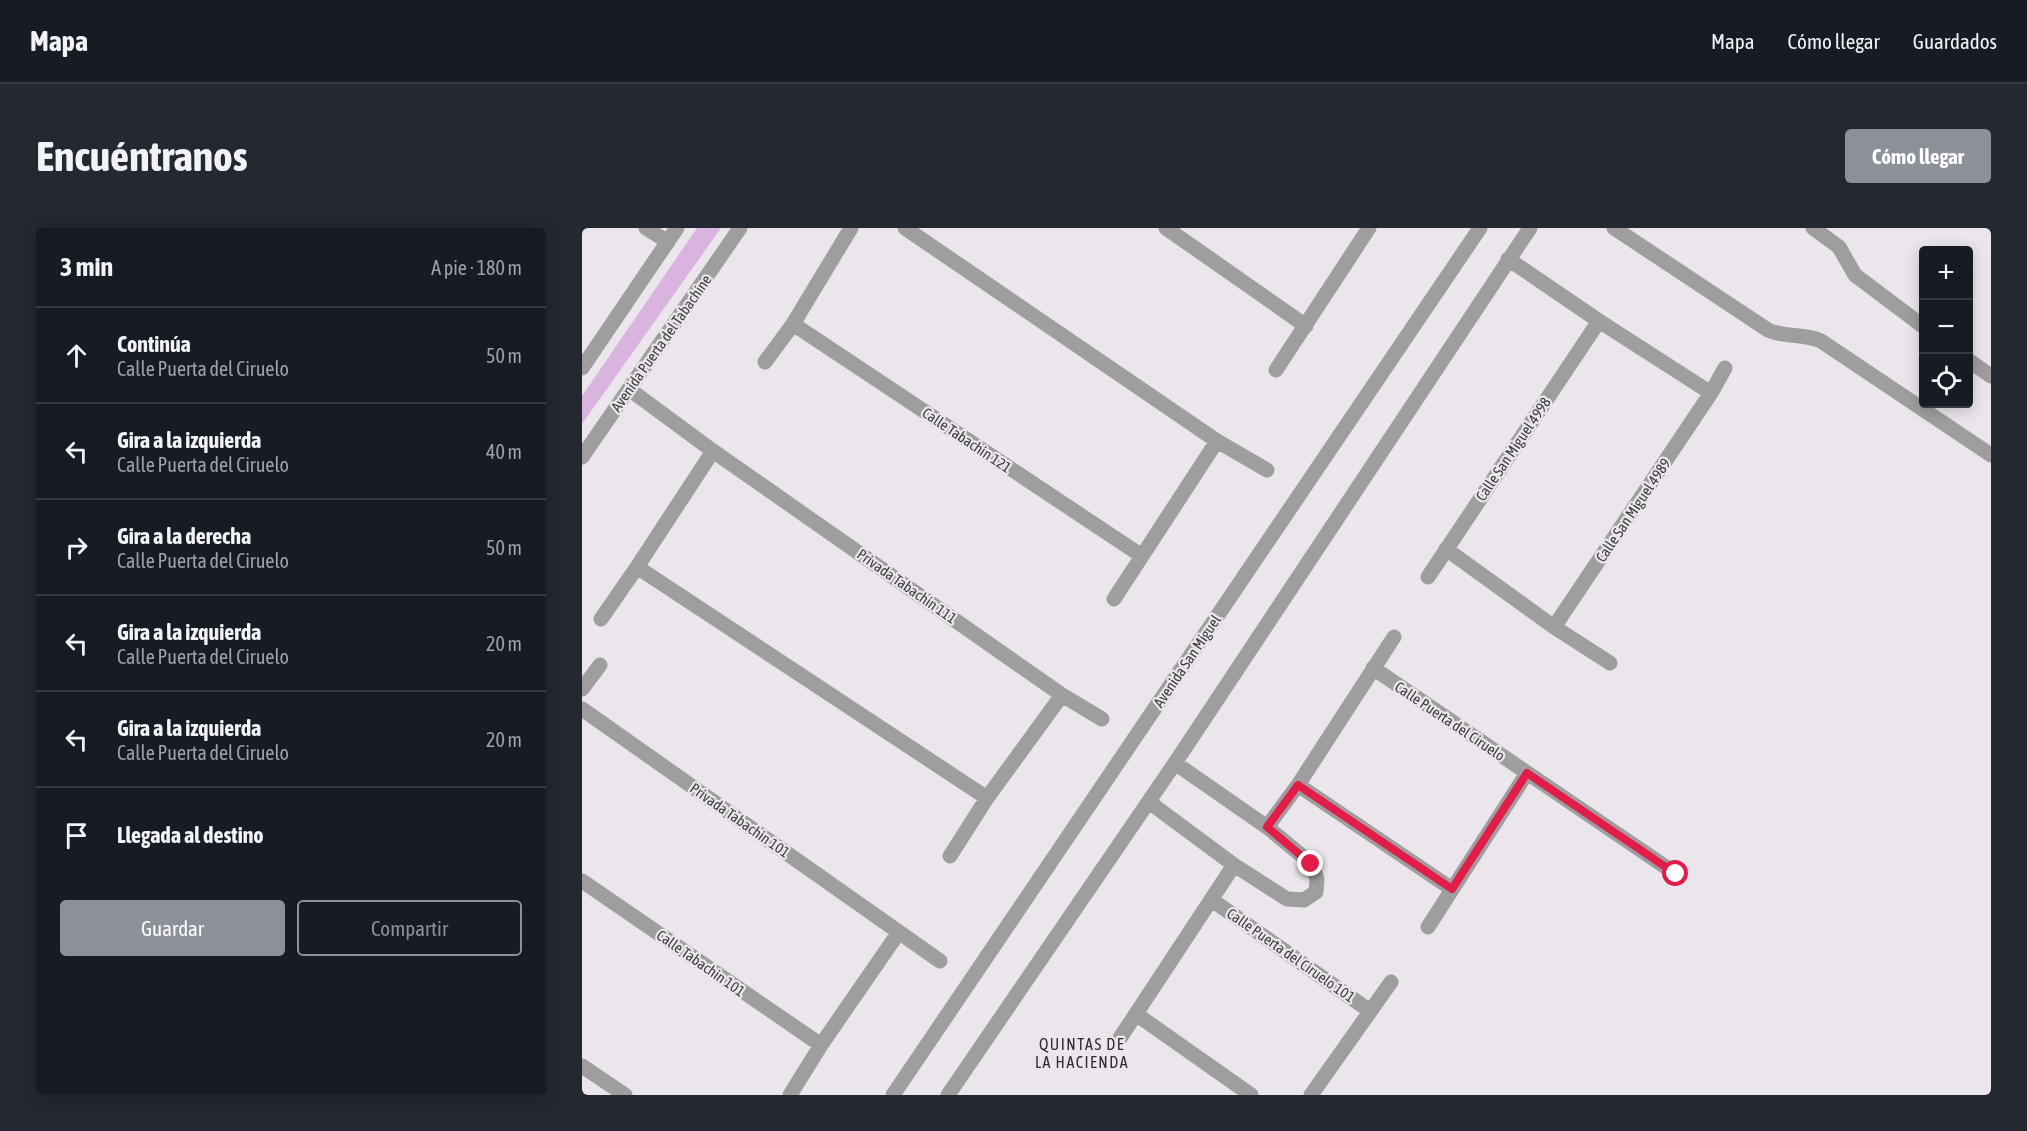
<!DOCTYPE html>
<html lang="es">
<head>
<meta charset="utf-8">
<style>
	body { margin:0; font-family:"Asap Condensed",sans-serif; background:#242831; color:#f1f3f6 }
	.controls { position:absolute; right:18px; top:18px; display:grid; overflow:hidden; border-radius:6px; box-shadow:0 3px 15px #0003 }
	.controls button { width:54px; height:54px; display:grid; place-items:center; padding:0; border:0; border-bottom:2px solid #363941; background:#171b24; color:#f1f3f6; font:30px sans-serif }
	.stop { position:absolute; width:18px; height:18px; margin:-14px; border:4px solid #e11d48; border-radius:50%; background:#fff }
	.stop.end { background:#e11d48; border-color:#fff; box-shadow:0 2px 6px #0008 }
	.list { margin:0; padding:0; list-style:none }
	h2 { display:flex; justify-content:space-between; align-items:center; height:78px; margin:0; padding:0 24px; font-size:26px }
	h2 small { font-size:20px; font-weight:400; color:#9ea1a6 }
	.list li { display:grid; grid-template-columns:39px 1fr auto; gap:18px; align-items:center; box-sizing:border-box; height:96px; padding:0 24px; border-top:2px solid #363941 }
	.list b { display:block; font-size:22px; white-space:nowrap }
	.list p { margin:0; font-size:20px; white-space:nowrap; color:#9ea1a6 }
	.list em { font-size:20px; font-style:normal; color:#9ea1a6 }
	.actions { display:flex; gap:12px; padding:18px 24px }
	.actions a { flex:1; padding:14px 0; border:2px solid #8c9099; border-radius:6px; text-align:center; font-size:21px; color:#8c9099 }
	.actions .main { background:#8c9099; color:#fff }
	.icon { flex:none; width:33px; height:33px; fill:none; stroke:currentColor; stroke-width:2; stroke-linecap:round; stroke-linejoin:round }
	.map { position:relative; flex:none; width:1409px; height:867px; overflow:hidden; border-radius:6px }
	header { display:flex; align-items:center; gap:36px; box-sizing:border-box; height:84px; padding:0 30px; background:#171b24; border-bottom:2px solid #363941 }
	header strong { font-size:28px }
	nav { display:flex; gap:33px; margin-inline-start:auto; font-size:21px }
	.intro { display:flex; align-items:center; justify-content:space-between; box-sizing:border-box; height:144px; padding:0 36px }
	h1 { margin:0; font-size:42px }
	.button { padding:15px 27px; border-radius:6px; background:#8c9099; color:#fff; font-size:21px; font-weight:700 }
	main { display:flex; gap:36px; padding:0 36px }
	aside { flex:1; background:#171b24; border-radius:6px; box-shadow:0 3px 15px #0003 }
	.map>svg:first-child { display:block }
	.green { fill:#d8b4df }
	.lines { fill:none; stroke-linecap:round; stroke-linejoin:round }
	.minor { stroke:#9f9d9f; stroke-width:15 }
	.route { stroke:#e11d48; stroke-width:8 }
	.labels { text-anchor:middle; dominant-baseline:central; stroke-width:4.5; stroke-linejoin:round; paint-order:stroke }
	.street-label { font-size:15px; fill:#3d3b3e; stroke:#ebe6ec }
	.neighbourhood-label { font-size:16px; letter-spacing:1.5px; fill:#2f2b2f; stroke:#ebe6ec }
</style>
</head>
<body>
<header>
<strong>Mapa</strong>
<nav><a>Mapa</a><a>Cómo llegar</a><a>Guardados</a></nav>
</header>
<div class="intro"><h1>Encuéntranos</h1><a class="button">Cómo llegar</a></div>
<main>
<aside>
<h2>3 min<small>A pie · 180 m</small></h2>
<ul class="list">
<li><svg class="icon" aria-label="ahead" viewBox="0 0 24 24"><path d="M12 20V5M6 11l6-6 6 6"/></svg><div><b>Continúa</b><p>Calle Puerta del Ciruelo</p></div><em>50 m</em></li>
<li><svg class="icon" aria-label="left" viewBox="0 0 24 24"><path d="M17 20v-9H6M10 6l-5 5 5 5"/></svg><div><b>Gira a la izquierda</b><p>Calle Puerta del Ciruelo</p></div><em>40 m</em></li>
<li><svg class="icon" aria-label="right" viewBox="0 0 24 24"><path d="M7 20v-9h11M14 6l5 5-5 5"/></svg><div><b>Gira a la derecha</b><p>Calle Puerta del Ciruelo</p></div><em>50 m</em></li>
<li><svg class="icon" aria-label="left" viewBox="0 0 24 24"><path d="M17 20v-9H6M10 6l-5 5 5 5"/></svg><div><b>Gira a la izquierda</b><p>Calle Puerta del Ciruelo</p></div><em>20 m</em></li>
<li><svg class="icon" aria-label="left" viewBox="0 0 24 24"><path d="M17 20v-9H6M10 6l-5 5 5 5"/></svg><div><b>Gira a la izquierda</b><p>Calle Puerta del Ciruelo</p></div><em>20 m</em></li>
<li><svg class="icon" aria-label="arrive" viewBox="0 0 24 24"><path d="M6 21V4h12l-3 4 3 4H6"/></svg><div><b>Llegada al destino</b></div></li>
</ul>
<div class="actions"><a class="main">Guardar</a><a>Compartir</a></div>
</aside>
<div class="map">
<svg width="1409" height="867" viewBox="0 0 1409 867">
	<rect width="100%" height="100%" fill="#ebe6ec"/>
	<path class="green" d="M 115,0 L 139,0 L 0,196 L 0,168 Z"/>
	<g class="lines">
		<path class="minor" d="M 64,0 L 86,14
			M 323,0 L 635,213 L 685,242
			M 584,0 L 724,98
			M 1032,0 L 1186,102 C 1203,110 1222,105 1239,113 L 1409,227
			M 1231,0 L 1257,19 L 1273,47 L 1342,99
			M 926,31 L 1017,93 L 1129,165
			M 211,96 L 560,328
			M 1386,132 L 1409,148
			M 183,134 L 211,96 L 269,0
			M 0,140 L 95,0
			M 694,142 L 787,0
			M 47,161 L 131,223 L 480,467 L 520,491
			M 0,229 L 158,0
			M 864,321 L 972,399 L 1028,435
			M 55,339 L 405,570
			M 846,349 L 1017,93
			M 532,371 L 635,213
			M 19,391 L 55,339 L 131,223
			M 972,399 L 1129,165 L 1143,140
			M 791,440 L 1094,646
			M 0,461 L 18,437
			M 0,481 L 358,733
			M 716,557 L 870,661
			M 567,574 L 652,637 L 705,671 L 722,672 L 734,664 L 735,651 L 730,636 L 685,599 L 593,535
			M 685,599 L 716,557 L 812,409
			M 368,628 L 405,570 L 480,467
			M 0,653 L 239,817
			M 630,672 L 788,783
			M 846,699 L 945,545
			M 554,786 L 669,867
			M 538,810 L 652,637
			M 0,838 L 43,867
			M 208,867 L 239,817 L 317,704
			M 311,867 L 898,0
			M 366,867 L 593,535 L 948,0
			M 729,867 L 809,754"/>
	</g>
	<g class="lines">
		<path class="route" d="M 729,636 L 685,599 L 716,557 L 870,661 L 945,545 L 1094,646"/>
	</g>
	<g class="labels">
		<g class="street-label">
			<text transform="translate(79 115) rotate(-55)">Avenida Puerta del Tabachine</text>
			<text transform="translate(385 212) rotate(34)">Calle Tabachin 121</text>
			<text transform="translate(931 221) rotate(-56)">Calle San Miguel 4998</text>
			<text transform="translate(1051 282) rotate(-56)">Calle San Miguel 4989</text>
			<text transform="translate(325 358) rotate(35)">Privada Tabachin 111</text>
			<text transform="translate(605 433) rotate(-56)">Avenida San Miguel</text>
			<text transform="translate(868 493) rotate(34)">Calle Puerta del Ciruelo</text>
			<text transform="translate(158 592) rotate(35)">Privada Tabachin 101</text>
			<text transform="translate(709 727) rotate(35)">Calle Puerta del Ciruelo 101</text>
			<text transform="translate(119 735) rotate(35)">Calle Tabachin 101</text>
		</g>
		<g class="neighbourhood-label">
			<text x="500" y="816">QUINTAS DE<tspan x="500" dy="18">LA HACIENDA</tspan></text>
		</g>
	</g>
</svg>
<div class="controls">
<button>+</button>
<button>−</button>
<button><svg class="icon" aria-label="locate" viewBox="0 0 24 24"><circle cx="12" cy="12" r="6"/><path d="M12 2v4M12 18v4M2 12h4M18 12h4"/></svg></button>
</div>
<div class="stop" style="left:1094px;top:646px"></div>
<div class="stop end" style="left:729px;top:636px"></div>
</div>
</main>
</body>
</html>
